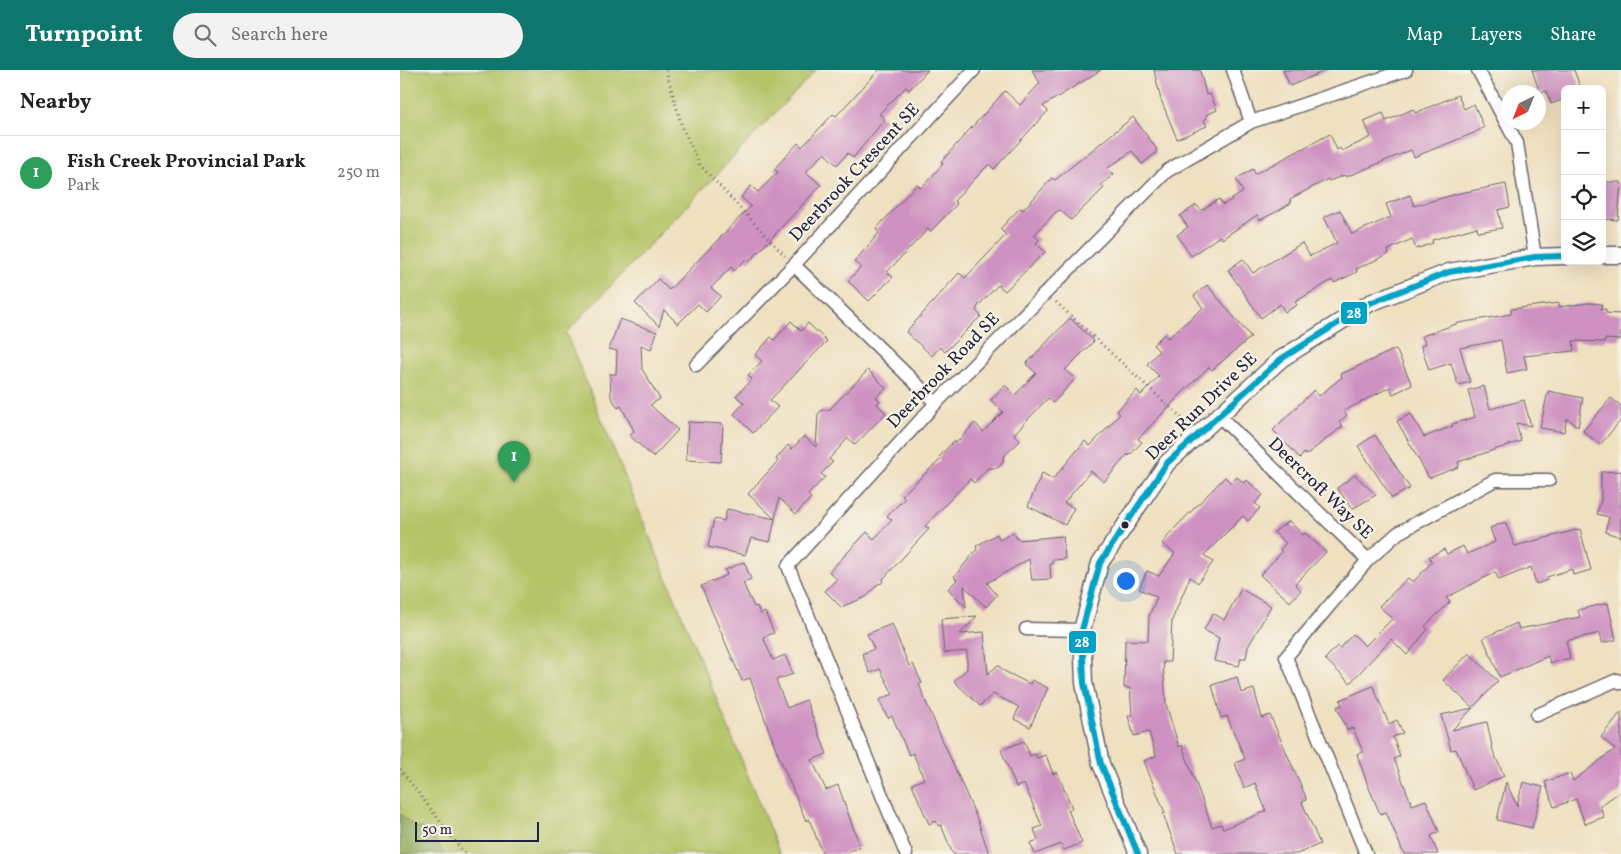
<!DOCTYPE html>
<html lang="en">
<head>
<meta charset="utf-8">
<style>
	body { margin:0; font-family:Vollkorn,serif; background:#f2f2f2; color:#202124 }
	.controls { position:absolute; right:15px; top:15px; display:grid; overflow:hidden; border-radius:8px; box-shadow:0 5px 20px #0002 }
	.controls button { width:45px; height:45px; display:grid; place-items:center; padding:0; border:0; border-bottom:1px solid #e0e0e0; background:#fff; color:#202124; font:25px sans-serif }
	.compass { position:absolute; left:1101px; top:15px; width:45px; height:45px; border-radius:50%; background:#fff; box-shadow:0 5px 20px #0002; rotate:223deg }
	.scale { position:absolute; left:15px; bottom:12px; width:124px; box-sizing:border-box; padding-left:5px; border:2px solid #22223b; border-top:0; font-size:14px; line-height:18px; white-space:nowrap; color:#22223b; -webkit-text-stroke:4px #f7f3e8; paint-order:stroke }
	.you { position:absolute; left:725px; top:510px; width:18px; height:18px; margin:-12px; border:4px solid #fff; border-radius:50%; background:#1a73e8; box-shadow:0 0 0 8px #1a73e833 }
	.badge { display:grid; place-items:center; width:32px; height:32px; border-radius:50%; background:#0f766e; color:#fff; font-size:16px; font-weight:700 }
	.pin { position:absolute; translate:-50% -41px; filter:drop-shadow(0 1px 2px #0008) }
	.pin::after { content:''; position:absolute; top:26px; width:18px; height:15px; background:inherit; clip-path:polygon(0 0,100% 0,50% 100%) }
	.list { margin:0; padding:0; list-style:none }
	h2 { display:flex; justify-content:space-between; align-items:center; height:65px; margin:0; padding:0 20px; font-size:21px }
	h2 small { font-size:16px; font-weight:400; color:#757577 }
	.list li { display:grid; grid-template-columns:32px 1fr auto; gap:15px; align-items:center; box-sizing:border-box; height:75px; padding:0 20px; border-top:1px solid #e0e0e0 }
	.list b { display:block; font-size:19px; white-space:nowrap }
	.list p { margin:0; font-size:16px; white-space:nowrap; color:#757577 }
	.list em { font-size:16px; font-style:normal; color:#757577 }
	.icon { flex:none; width:28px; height:28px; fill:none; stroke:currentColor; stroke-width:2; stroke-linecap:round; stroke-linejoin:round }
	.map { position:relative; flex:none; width:1221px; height:784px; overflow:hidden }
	header { display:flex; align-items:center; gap:30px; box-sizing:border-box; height:70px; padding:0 25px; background:#0f766e; color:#fff }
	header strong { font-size:24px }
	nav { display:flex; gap:28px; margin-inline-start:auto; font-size:18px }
	.search { width:350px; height:45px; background:#f2f2f2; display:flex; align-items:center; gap:12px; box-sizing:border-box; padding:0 18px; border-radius:28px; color:#757577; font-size:19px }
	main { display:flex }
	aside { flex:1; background:#fff }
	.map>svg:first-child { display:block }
	.green { fill:#b5c467; stroke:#6c7351 }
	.forest { fill:#90aa5c; stroke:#59664c }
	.building { fill:#ce91c1 }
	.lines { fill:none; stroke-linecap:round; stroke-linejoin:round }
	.minor-casing { stroke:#6a646a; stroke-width:15 }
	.tertiary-casing { stroke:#6a646a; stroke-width:19 }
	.path { stroke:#6a646a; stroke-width:3; stroke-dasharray:1 4; stroke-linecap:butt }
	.minor { stroke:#fff; stroke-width:12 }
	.tertiary { stroke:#fff; stroke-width:16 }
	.bus-1-casing { stroke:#f7f3e8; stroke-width:10 }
	.bus-1 { stroke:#02a2c7; stroke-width:6 }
	.bus-dot { fill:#22223b; stroke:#f7f3e8; stroke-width:2 }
	.labels { text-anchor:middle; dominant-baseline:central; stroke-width:4.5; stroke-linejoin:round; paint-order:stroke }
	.street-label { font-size:18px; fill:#22223b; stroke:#f7f3e8 }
	.line-badge { stroke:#f7f3e8; stroke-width:2 }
	.badge-label { font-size:14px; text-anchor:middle; font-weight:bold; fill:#fff }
</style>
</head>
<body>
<header>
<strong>Turnpoint</strong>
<div class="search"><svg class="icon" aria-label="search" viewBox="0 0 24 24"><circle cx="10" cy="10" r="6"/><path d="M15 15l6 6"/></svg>Search here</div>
<nav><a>Map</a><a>Layers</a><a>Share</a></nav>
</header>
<main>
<aside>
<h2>Nearby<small></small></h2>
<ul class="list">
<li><span class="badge" style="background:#2e9e5b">1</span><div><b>Fish Creek Provincial Park</b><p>Park</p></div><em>250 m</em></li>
</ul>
</aside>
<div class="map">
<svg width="1221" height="784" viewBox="0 0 1221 784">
	<rect width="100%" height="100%" fill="#f7f3e8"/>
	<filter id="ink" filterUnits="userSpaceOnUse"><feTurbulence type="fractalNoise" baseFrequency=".02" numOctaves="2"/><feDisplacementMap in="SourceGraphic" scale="10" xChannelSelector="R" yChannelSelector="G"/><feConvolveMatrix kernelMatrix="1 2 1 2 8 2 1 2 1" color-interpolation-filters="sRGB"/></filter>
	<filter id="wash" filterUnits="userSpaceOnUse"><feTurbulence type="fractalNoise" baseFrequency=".0096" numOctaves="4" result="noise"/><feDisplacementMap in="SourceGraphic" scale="20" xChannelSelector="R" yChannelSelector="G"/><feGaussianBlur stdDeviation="1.12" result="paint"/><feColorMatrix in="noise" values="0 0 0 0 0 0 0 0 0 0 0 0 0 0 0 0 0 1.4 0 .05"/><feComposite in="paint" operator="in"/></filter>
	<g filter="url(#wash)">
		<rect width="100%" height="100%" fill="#efe0c0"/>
		<path class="green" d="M 0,0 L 416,0 L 166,263 L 380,784 L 0,784 Z"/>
		<path class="forest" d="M 0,744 L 15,757 L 29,761 L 44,784 L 0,784 Z"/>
		<g id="blocks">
			<path class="building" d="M 479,0 L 528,0 L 509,20 L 506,17 L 479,44 L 485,49 L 453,88 L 448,83 L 437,95 L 424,83 L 406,102 L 421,115 L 349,192 L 346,189 L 334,201 L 331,197 L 311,218 L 321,226 L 306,242 L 298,234 L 278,254 L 264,240 L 259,256 L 235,233 L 258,209 L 269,220 L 351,136 L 341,127 L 351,116 L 358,122 L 378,102 L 374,99 L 398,73 L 402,77 L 433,44 L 436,46 Z
				M 632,0 L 701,0 L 643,36 L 648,41 L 594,99 L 589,94 L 554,131 L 557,134 L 531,161 L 528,159 L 487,202 L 493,207 L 469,231 L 448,211 L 461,197 L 454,192 L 479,163 L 476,159 L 517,114 L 521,118 L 543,94 L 541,92 L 562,68 L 605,21 L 620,35 L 640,13 Z
				M 754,0 L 800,0 L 806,25 L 810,24 L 817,40 L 806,45 L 807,48 L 804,50 L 807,56 L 777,69 L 761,30 Z
				M 883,0 L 927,0 L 890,16 Z
				M 1132,0 L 1174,0 L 1181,19 L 1165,19 L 1165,29 L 1151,34 L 1146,21 L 1140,23 Z
				M 1058,25 L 1064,39 L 1074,34 L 1084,57 L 1074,63 L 1014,87 L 1011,80 L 946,107 L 945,105 L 929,111 L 928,109 L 890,129 L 891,133 L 878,141 L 860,150 L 857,145 L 822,169 L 820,166 L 791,186 L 777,165 L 788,157 L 780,146 L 796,135 L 802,140 L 819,129 L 823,135 L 843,122 L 836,109 L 853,99 L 855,104 L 930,64 L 937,80 L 940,78 L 942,81 L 971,67 L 964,51 L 983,43 L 986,51 L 1013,39 L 1015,43 Z
				M 733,47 L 756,78 L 756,83 L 742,94 L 732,81 L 708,98 L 714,104 L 701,115 L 704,118 L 671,150 L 660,140 L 656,142 L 634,165 L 639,170 L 636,173 L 645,182 L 605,221 L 598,215 L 578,236 L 576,241 L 581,246 L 545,282 L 540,277 L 532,286 L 506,262 L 559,203 L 565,208 L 606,165 L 600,159 L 620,138 L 623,140 L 652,108 L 655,110 Z
				M 1202,112 L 1221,112 L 1218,150 L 1202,149 Z
				M 1106,114 L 1110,137 L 1098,140 L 1102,158 L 1078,162 L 1077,157 L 1032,170 L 1033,173 L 1016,179 L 1012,169 L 988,180 L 989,184 L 956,199 L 957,202 L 934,213 L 932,210 L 895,232 L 897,235 L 885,242 L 880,234 L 861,248 L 828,200 L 843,189 L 853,203 L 902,173 L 910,186 L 937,173 L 924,147 L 940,140 L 952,164 L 991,147 L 986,134 L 1010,125 L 1014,136 L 1060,123 Z
				M 807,215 L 851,267 L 812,300 L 809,297 L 780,325 L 738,369 L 742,372 L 729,386 L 728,384 L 704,412 L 691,401 L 664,433 L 674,438 L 665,455 L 628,436 L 642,403 L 653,409 L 685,371 L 690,376 L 709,356 L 720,344 L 717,341 L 737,320 L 741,325 L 759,306 L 747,294 L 759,281 L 753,275 L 764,264 L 768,268 L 803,238 L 794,226 Z
				M 1159,233 L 1159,237 L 1188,233 L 1202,234 L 1201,239 L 1206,239 L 1206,243 L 1221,244 L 1220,270 L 1205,269 L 1205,272 L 1173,271 L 1174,281 L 1124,286 L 1127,299 L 1107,303 L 1101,270 L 1060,278 L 1070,312 L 1058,315 L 1051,293 L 1029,300 L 1021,276 L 1025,274 L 1022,266 L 1059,253 L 1111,244 L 1111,239 Z
				M 670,248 L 694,271 L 665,300 L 675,309 L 653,333 L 648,328 L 614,364 L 620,371 L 603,387 L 603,392 L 598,398 L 588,398 L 574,413 L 570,409 L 525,456 L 529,459 L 483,509 L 482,513 L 478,514 L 466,527 L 441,537 L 425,521 L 437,509 L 429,502 L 467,462 L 474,469 L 492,450 L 487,446 L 505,428 L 502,425 L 540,390 L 538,388 L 554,371 L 556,373 L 575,353 L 583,362 L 603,342 L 591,330 L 605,315 L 615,325 L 636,303 L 626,294 Z
				M 220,249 L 257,262 L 251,279 L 241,275 L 242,299 L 260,329 L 250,335 L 278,360 L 253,387 L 230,366 L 234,361 L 221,336 L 218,338 L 211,327 L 210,304 L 216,304 L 217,281 L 209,279 Z
				M 391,251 L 401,261 L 408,253 L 427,271 L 370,330 L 378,337 L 353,363 L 334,344 L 344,333 L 336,326 L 352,309 L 348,305 L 362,291 L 355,285 L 371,267 L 374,270 Z
				M 996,279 L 1012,315 L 993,324 L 990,317 L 944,341 L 947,345 L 939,352 L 943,356 L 906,385 L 904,383 L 900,388 L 873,360 L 914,320 L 919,326 L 942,307 L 941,304 Z
				M 468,300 L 486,318 L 476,327 L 480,331 L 477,334 L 486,343 L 455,375 L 448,368 L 429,389 L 433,392 L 421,404 L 425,407 L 408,425 L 411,428 L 396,444 L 379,428 L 375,449 L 348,424 L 378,391 L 376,389 L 388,375 L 392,379 L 404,366 L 416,377 L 418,344 L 422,340 L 429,340 Z
				M 1084,316 L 1090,339 L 1124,330 L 1131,356 L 1116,353 L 1121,371 L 1058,392 L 1059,397 L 1029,408 L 997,351 L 1011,344 L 1024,367 L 1053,356 L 1052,354 L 1075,347 L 1068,320 Z
				M 1148,321 L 1183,328 L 1178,357 L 1167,348 L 1164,362 L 1140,358 Z
				M 1211,328 L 1221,336 L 1221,350 L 1200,375 L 1183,361 Z
				M 288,352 L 323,354 L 321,392 L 286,390 Z
				M 975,365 L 1010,418 L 992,428 L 958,376 Z
				M 1221,401 L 1221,467 L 1205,462 L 1209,447 L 1197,444 L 1201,430 L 1201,402 Z
				M 955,405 L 976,425 L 952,439 L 937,418 Z
				M 825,407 L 831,413 L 837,407 L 844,413 L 847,410 L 863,425 L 855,433 L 860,438 L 848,451 L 843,446 L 804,485 L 813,492 L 798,513 L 790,507 L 772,550 L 770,592 L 763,592 L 766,634 L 779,677 L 782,675 L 812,757 L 821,754 L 823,759 L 866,741 L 855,713 L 844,718 L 835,693 L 845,689 L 827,646 L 821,648 L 812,615 L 837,607 L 841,623 L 854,619 L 862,648 L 870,645 L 905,725 L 906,730 L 902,732 L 920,774 L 897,784 L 778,784 L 763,744 L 765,743 L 744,691 L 756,686 L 749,662 L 734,666 L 728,646 L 732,645 L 730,618 L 724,618 L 725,570 L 748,571 L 749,546 L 757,527 L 739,519 L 747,501 L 759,506 L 775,483 L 762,474 L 771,462 Z
				M 327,439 L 375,449 L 370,472 L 351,468 L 345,485 L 308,477 L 314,449 L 324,451 Z
				M 889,451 L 903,465 L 905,463 L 926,482 L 895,514 L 901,520 L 890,532 L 860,505 L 882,482 L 880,480 L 886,473 L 874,462 Z
				M 1105,452 L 1115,476 L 1180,459 L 1191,500 L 1173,505 L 1172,499 L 1147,507 L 1148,510 L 1136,514 L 1131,497 L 1099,510 L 1095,502 L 1046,528 L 1050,532 L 1025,556 L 1028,559 L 1007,585 L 991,569 L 950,613 L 925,589 L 937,576 L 940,578 L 953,564 L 965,576 L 992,549 L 979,536 L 1008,508 L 1013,512 L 1032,492 L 1029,487 L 1044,479 L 1047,484 L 1063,476 L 1067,484 L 1095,472 L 1090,458 Z
				M 613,462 L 618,470 L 663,466 L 665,489 L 652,490 L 652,494 L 650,494 L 651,509 L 632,510 L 629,489 L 587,513 L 597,525 L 586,537 L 564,516 L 566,537 L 548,519 L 557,510 L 554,507 L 577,479 L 576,476 L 597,464 L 600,470 Z
				M 344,492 L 351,509 L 343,513 L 354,537 L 357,536 L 360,544 L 365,542 L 374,563 L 363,567 L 373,590 L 385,585 L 393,604 L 376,610 L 387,638 L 406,630 L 427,684 L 412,690 L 426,720 L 438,715 L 460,777 L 442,784 L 423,784 L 409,749 L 406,751 L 377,682 L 350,608 L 342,611 L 301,516 L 327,505 L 325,500 Z
				M 841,519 L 871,536 L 848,577 L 846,588 L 841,588 L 839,596 L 814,591 L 819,568 L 804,560 L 813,543 L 824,550 Z
				M 1208,533 L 1216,570 L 1202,573 L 1200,563 L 1166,571 L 1170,588 L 1150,593 L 1148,586 L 1100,607 L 1083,568 L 1117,553 L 1119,559 L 1180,547 L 1178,540 Z
				M 577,546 L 560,564 L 584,562 L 588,604 L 598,595 L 604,601 L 630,614 L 632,610 L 648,618 L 630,657 L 614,649 L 619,637 L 593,624 L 580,636 L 554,611 L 567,599 L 567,581 L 544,583 L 541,549 Z
				M 492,554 L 509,596 L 513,594 L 522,613 L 519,614 L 525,630 L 578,751 L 589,784 L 553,784 L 541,755 L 538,756 L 536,751 L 529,754 L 519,731 L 512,714 L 524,709 L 513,683 L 509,685 L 492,646 L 488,648 L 479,630 L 493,624 L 480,599 L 470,603 L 462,584 L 474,579 L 467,564 Z
				M 1069,583 L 1098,611 L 1052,660 L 1087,652 L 1093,681 L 1104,706 L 1073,720 L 1056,679 L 1051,680 L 1041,645 L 1073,638 L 1043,610 Z
				M 973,616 L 989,654 L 997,650 L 1003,663 L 993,667 L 1000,686 L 994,689 L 1012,735 L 1026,730 L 1039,762 L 1031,766 L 1038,784 L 1004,784 L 986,742 L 980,744 L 967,713 L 957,684 L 963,682 L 953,658 L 947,660 L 937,637 L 942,635 L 940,630 Z
				M 1221,642 L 1221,721 L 1200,736 L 1204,747 L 1185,754 L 1176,729 L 1154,737 L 1145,712 L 1170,703 L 1173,711 L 1215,679 L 1201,667 Z
				M 624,671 L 630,686 L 635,684 L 637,688 L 646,685 L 653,704 L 657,702 L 672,738 L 668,740 L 682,773 L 664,780 L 661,774 L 635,784 L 630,773 L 638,770 L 634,759 L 642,756 L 624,714 L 616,717 L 601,680 Z
				M 1106,712 L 1117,736 L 1123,712 L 1143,717 L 1132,758 L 1097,750 Z"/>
		</g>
	</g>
	<g filter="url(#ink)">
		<use href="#blocks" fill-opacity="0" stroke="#6a646a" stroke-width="1"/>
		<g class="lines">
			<defs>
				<path id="minor" d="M 833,0 L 851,52
					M 1078,0 L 1117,73 L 1135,187
					M 296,295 L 394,195
					M 536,333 L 394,195 L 574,0
					M 818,345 L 968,490 L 886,587 L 966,784
					M 968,490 L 998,463 L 1095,410 L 1149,410
					M 626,559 L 682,560
					M 1137,645 L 1217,610 L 1221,613
					M 506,784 L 388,496 L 536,333 L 767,101 L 851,52 L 1006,0"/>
				<path id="tertiary" d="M 1202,185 L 1221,185
					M 738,784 L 701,694 L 684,613 L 682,560 L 700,493 L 767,393 L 881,289 L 970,233 L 1049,202 L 1135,187 L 1165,186"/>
			</defs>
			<use href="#minor" class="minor-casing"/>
			<use href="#tertiary" class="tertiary-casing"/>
			<path class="path" d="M 266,0 L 282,57 L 300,95 L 385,186
				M 656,232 L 787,353
				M 0,699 L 65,784"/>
			<use href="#minor" class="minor"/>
			<use href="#tertiary" class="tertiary"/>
			<defs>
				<path id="bus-1" d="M 738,784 L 701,694 L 684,613 L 682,560 L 700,493 L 767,393 L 881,289 L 970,233 L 1049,202 L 1135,187 L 1165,186"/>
			</defs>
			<use href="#bus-1" class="bus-1-casing"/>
			<use href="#bus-1" class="bus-1"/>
		</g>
	</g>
	<circle class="bus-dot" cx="725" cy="455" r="4.5"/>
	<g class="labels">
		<g class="street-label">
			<text transform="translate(455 103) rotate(-47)">Deerbrook Crescent SE</text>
			<text transform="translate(544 301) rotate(-46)">Deerbrook Road SE</text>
			<text transform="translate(802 337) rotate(-44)">Deer Run Drive SE</text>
			<text transform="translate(920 419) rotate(44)">Deercroft Way SE</text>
		</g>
	</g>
	<g class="line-badge">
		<rect x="940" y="231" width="28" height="24" rx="5" fill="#02a2c7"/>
		<rect x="668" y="560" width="29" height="24" rx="5" fill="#02a2c7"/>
	</g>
	<g class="badge-label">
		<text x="954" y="248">28</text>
		<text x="682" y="577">28</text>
	</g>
</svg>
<div class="controls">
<button>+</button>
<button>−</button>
<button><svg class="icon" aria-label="locate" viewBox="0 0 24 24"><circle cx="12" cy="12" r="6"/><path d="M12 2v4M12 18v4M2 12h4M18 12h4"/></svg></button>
<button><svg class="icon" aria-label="layers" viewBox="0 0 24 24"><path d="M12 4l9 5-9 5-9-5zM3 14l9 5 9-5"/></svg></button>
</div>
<svg class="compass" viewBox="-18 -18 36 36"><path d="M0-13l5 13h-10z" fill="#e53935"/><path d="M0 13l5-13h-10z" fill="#757577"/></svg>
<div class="scale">50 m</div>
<div class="you"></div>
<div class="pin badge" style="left:114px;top:412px;background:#2e9e5b">1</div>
</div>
</main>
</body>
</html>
